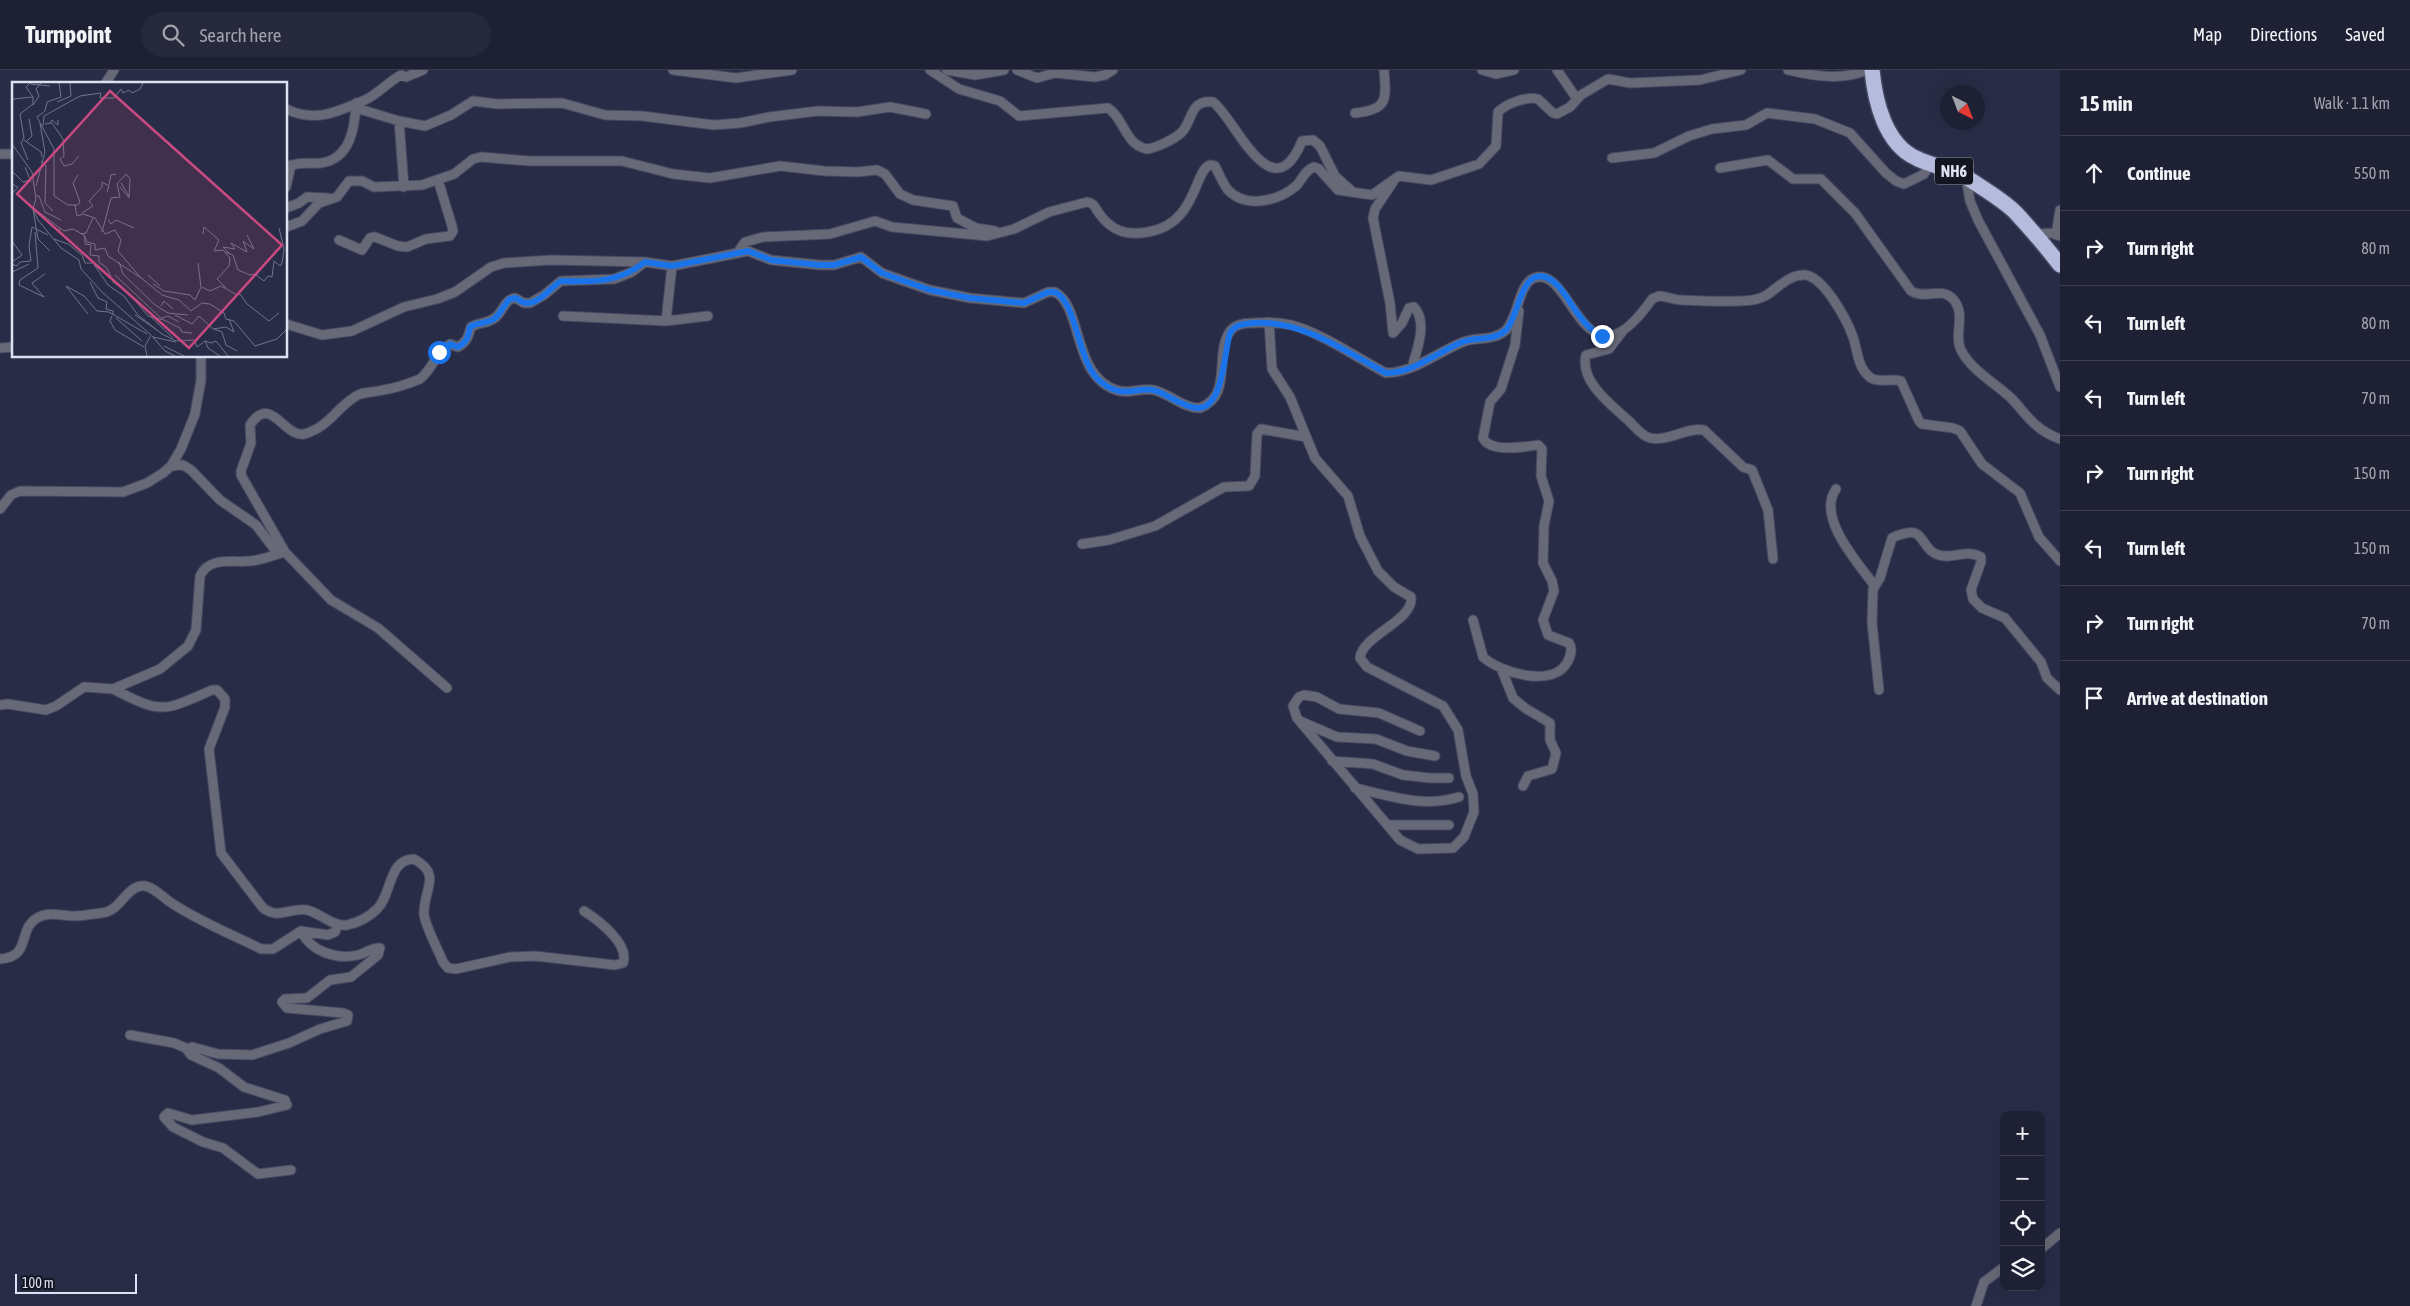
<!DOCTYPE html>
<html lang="en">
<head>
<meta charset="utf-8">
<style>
	body { margin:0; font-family:"Asap Condensed",sans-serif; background:#26293c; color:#f1f3f6 }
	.controls { position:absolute; right:15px; bottom:15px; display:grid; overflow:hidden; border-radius:10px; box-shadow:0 5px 20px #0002 }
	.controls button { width:45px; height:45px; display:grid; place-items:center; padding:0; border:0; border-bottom:1px solid #3c3e4f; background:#1e2134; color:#f1f3f6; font:25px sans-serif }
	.compass { position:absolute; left:1940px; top:15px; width:45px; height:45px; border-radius:50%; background:#1e2134; box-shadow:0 5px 20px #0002; rotate:138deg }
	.scale { position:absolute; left:15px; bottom:12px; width:122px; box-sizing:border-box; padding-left:5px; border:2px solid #dde1f2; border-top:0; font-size:14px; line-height:18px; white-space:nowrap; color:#dde1f2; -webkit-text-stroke:4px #131621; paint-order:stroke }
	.stop { position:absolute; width:15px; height:15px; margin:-11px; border:4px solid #1a73e8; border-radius:50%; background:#fff }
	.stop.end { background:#1a73e8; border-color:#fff; box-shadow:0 1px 5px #0008 }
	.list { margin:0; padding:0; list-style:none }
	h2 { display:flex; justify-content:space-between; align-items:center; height:65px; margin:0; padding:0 20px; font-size:21px }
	h2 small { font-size:16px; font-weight:400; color:#a1a3ac }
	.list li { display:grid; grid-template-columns:32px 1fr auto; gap:15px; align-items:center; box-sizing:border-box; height:75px; padding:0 20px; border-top:1px solid #3c3e4f }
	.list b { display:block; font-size:19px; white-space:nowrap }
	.list em { font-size:16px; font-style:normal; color:#a1a3ac }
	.icon { flex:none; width:28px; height:28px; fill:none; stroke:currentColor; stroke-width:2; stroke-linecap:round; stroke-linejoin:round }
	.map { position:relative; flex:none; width:2060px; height:1236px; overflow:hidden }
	header { display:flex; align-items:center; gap:30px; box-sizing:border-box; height:70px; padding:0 25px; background:#1e2134; border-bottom:1px solid #3c3e4f }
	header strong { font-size:24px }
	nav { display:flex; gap:28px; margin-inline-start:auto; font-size:18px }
	.search { width:350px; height:45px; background:#26293c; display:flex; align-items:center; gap:12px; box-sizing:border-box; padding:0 18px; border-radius:28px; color:#a1a3ac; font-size:19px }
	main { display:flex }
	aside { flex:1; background:#1e2134 }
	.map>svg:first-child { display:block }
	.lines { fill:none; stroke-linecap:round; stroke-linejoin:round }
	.street-casing { stroke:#454962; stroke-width:11 }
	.highway-casing { stroke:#454962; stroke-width:18 }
	.street { stroke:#676977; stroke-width:9 }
	.highway { stroke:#b4bbdc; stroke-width:15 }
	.route { stroke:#1a73e8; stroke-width:6 }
	.labels { text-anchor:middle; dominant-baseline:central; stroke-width:4.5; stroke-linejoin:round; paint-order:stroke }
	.shield { fill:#131621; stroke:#a0a4b3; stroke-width:1 }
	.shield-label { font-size:16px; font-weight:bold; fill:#dde1f2 }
	.inset-road { fill:none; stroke:#70748b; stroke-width:1 }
	.view { fill:#c94a81; fill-opacity:0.15; stroke:#c94a81; stroke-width:2.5 }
	.inset-edge { fill:none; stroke:#dde1f2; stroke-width:2.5 }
</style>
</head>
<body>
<header>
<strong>Turnpoint</strong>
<div class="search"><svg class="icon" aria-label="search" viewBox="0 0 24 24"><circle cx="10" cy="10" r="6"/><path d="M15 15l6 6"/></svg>Search here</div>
<nav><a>Map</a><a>Directions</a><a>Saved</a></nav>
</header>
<main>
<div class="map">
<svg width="2060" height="1236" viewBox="0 0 2060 1236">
	<rect width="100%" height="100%" fill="#282c46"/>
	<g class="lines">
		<defs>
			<path id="street" d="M 673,0 L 736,8 L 792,0
				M 930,0 L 959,19 L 1000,31 L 1019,46 L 1108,38 C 1124,48 1125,75 1147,79 C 1156,78 1175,69 1182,62 C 1193,50 1190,29 1213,32 C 1234,46 1272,145 1302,71 L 1313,70 L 1320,76 L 1335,106 L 1353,122
				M 947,0 L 975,5 L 1004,0
				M 1017,0 L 1037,8 L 1055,3 L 1095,7 L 1105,5 L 1113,0
				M 1482,0 L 1496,4 L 1514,0
				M 1557,0 L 1577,29
				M 1788,0 C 1814,6 1842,11 1867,0
				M 105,14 L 114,0
				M 356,38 L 399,51 L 425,56 L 451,45 L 473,31 L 497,34 L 562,33 L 605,45 L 642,46 L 714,55 L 740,53 L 769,47 L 818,41 L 857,42 L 890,37 L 926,44
				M 286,39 C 315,53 337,42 365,30 C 378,24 388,12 401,5 L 406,7 L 423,0
				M 1355,43 C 1389,40 1386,29 1384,0
				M 399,51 L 404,117
				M 0,84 L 14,84
				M 1612,88 L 1654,83 L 1689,66 L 1712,59 L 1746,55 L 1767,43 L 1815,49 L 1850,63 L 1886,103 L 1896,111 L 1904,114 L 1924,104 L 1930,93
				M 286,98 C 297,91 309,94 321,93 C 351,89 355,56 356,33
				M 1720,98 L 1768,90 L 1793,109 L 1821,109 L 1855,143 L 1911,221 C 1925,230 1941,216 1953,229 C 1967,245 1953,263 1961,280 C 1971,300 1995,313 2011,328 C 2020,337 2027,348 2037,356 C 2044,362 2052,366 2060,369
				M 1966,107 L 1970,131 L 1978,150 L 2040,265 L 2060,317
				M 1393,112 L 1375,139 L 1373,148 L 1390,233 L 1393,263 L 1402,253 L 1409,238 L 1414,237 C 1428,252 1417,280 1412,297
				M 286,117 L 291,95
				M 286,138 L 299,133 L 307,127 L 328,128
				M 286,157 L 302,151 L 319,133 L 337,127 L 349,111 L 362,111 L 374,117 L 422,115 L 454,104 L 473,89 L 481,87 L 530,91 L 622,91 L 673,104 L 710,108 L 780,96 L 825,101 L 857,102 L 877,100 L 885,104 L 900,124 L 913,130 L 953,136 L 957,148 L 976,158 L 995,161
				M 2034,164 L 2054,163 L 2060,166
				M 2056,165 L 2060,140
				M 339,170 L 362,180 L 370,168 L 375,167 L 398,176 L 407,177 L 426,169 L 450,166 L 453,161 L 452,156 L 438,110
				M 738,182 L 745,172 L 763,167 L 830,164 L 875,151 L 892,157 L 987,166 L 1014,159 L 1049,142 L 1087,132 C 1094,133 1095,137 1098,142 C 1111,161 1126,166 1148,162 C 1197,154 1194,100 1210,95 L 1215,96 C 1219,104 1223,114 1228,120 C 1246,139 1278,131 1296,116 C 1302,110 1305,100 1314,97 L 1319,99 L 1338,120 L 1372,125 L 1399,106 L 1431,110 L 1479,94 L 1496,76 L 1498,42 C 1506,34 1526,26 1538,29 L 1553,43 L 1557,44 L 1570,37 L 1581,25 L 1608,9 L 1630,13 L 1700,10 L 1741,0
				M 563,246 L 666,251 L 708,246
				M 666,251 L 672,196
				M 1269,252 L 1272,299 L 1290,327 L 1315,388 L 1348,426 L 1360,466 L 1378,501 L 1394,517 L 1411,527 C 1414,551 1362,565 1360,588 L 1367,597 L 1443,636 L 1458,660 L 1466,706 L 1473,724 L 1474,742 L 1464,767 L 1453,778 L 1418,779 L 1400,770 L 1297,648 L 1293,636 L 1299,627 L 1304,625 L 1317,627 L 1339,639 L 1379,643 L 1420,661
				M 286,254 L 322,265 L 352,261 L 404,237 L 437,229 L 455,222 L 491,197 L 504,193 L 551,190 L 645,192 L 672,196 L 748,181 L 771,190 L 820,195 L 834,195 L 861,187 L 882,203 L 907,212 L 930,220 L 970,228 L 1024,233 L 1048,222 L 1055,222 C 1083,237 1072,305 1116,320 C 1129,325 1141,317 1154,320 C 1170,324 1183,338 1200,338 C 1234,325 1213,283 1231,260 C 1236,254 1245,253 1253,253 C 1265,252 1278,252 1291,255 C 1320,262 1359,289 1386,303 C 1413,303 1438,282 1463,272 C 1477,266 1493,272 1506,260 C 1518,248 1519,213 1534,208 C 1573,193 1583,329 1652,229 C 1654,228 1656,227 1659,226 C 1666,226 1674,230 1681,230 C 1700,231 1720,232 1739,231 C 1747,231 1758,230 1765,226 C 1777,219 1789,204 1805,205 C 1824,207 1847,250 1853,267 C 1858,281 1857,298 1871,308 C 1879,313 1892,308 1901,311 L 1919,351 L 1922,354 L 1953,358 L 1960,361 L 1982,394 L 2020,423 L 2039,467 L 2060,491
				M 1622,262 L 1609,279 L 1586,285 C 1579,312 1613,336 1629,351 C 1635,357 1642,366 1650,368 C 1668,372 1686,357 1704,360 L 1743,397 L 1752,400 L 1768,440 L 1773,489
				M 0,278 L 14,277
				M 171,396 L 183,395 L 191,400 L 220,430 L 256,455 L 278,484 L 282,483
				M 1836,419 C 1816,447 1858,493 1874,515
				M 0,439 L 11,425 L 20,421 L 123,422 L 147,413 L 163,403 L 171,396 L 181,379 L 195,344 L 201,310 L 201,286
				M 1082,474 L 1109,470 L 1155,456 L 1224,417 L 1249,416 L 1255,406 L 1257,364 L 1261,359 L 1306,367
				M 1473,550 L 1483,587 C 1501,603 1554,619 1568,591 C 1571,585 1573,579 1569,573 L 1548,565 L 1543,550 L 1554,521 L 1552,511 L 1543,493 L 1544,456 L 1549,431 L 1541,406 L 1542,379 L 1538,375 C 1524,377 1490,383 1483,368 L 1490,332 L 1501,319 L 1515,275 L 1519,241
				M 1501,598 L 1513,628 L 1525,638 L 1550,653 L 1550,670 L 1556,683 L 1552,699 L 1528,706 L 1523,716
				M 447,618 L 378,558 L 331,530 L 285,482 L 241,405 L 241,401 L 251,373 L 250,355 C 271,323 284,368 304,364 C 331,357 338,334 360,324 C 367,322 376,322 383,320 C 396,318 408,314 420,309 C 433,299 435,283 450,274 L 458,277 C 467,272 468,267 471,257 C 479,252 488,254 496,247 C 504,240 504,230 515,228 L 524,233 L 530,233 L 544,225 L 561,211 L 614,209 L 632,202 L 645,192
				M 113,619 C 162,644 162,642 212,620 L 217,620 L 225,629 L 225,637 L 209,679 L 221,783 L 263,838 C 279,850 290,837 307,840 C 320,843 333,857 347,855 C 357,853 369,847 377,839 C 392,825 388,789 414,789 C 443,805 423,819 424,844 C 425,856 438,879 443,892 L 448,898 L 456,899 L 510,887 L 535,886 L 615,895 L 623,893 C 630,874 598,850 584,841
				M 1879,620 L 1872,553 L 1873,519 L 1880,508 L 1892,468 C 1897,465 1902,464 1907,463 C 1923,459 1923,479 1936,484 C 1951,491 1965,478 1981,487 L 1981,492 L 1971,520 L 1973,529 L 1982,538 L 2005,548 L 2041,592 L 2047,608 L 2060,620
				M 0,635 L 8,634 L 46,640 L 56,636 L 84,617 L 113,619 L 160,599 L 188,576 L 196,560 L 200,506 C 209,486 233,493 251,491 C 260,490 269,487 278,484
				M 1300,651 L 1337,667 L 1376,669 L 1407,681 L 1435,686
				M 1332,691 L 1373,694 L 1403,705 L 1430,708 L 1449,708
				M 1355,718 C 1390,726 1424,738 1459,727
				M 1388,755 L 1449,755
				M 0,889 C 32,887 17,860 37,848 C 49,841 62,846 75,846 C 83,846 93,844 101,843 C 120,842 124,819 141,816 C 150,814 163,827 170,832 C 198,851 231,864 261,879 L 273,879 L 301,861 L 328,865 L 335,862 L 338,854
				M 130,965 L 174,973 L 188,979
				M 291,1100 L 258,1104 L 223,1078 L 203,1072 L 173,1057 L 164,1047 L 168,1043 L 192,1050 L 258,1042 L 287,1035 L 285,1030 L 244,1017 L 219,998 L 191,985 L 188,981 L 192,977 L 218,984 L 252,985 L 289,973 L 320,959 L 347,951 L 348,945 L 343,943 L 287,938 L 282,932 L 285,929 L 307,928 L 330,910 L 351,907 L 378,885 L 380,878 C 373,877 366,883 358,885 C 337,890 311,882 301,861
				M 2041,1179 L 2060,1163
				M 1976,1236 L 1984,1212 L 2004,1197"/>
			<path id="highway" d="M 1872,0 C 1875,31 1885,74 1916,88 C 1933,97 1953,98 1969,109 C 1984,119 2003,130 2015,142 C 2031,159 2046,177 2060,195"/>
		</defs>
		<use href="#street" class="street-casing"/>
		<use href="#highway" class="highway-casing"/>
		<use href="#street" class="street"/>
		<use href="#highway" class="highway"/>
	</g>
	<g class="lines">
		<path class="route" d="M 439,282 L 450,274 L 458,277 C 467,272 468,267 470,257 C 478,252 486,254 494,249 C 501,244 503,235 510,229 L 515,228 C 519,229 522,233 526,233 C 539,234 551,217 561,211 C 594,212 618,213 645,192 L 672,196 L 748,181 L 771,190 L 820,195 L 834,195 L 861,187 L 882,203 L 907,212 L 930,220 L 970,228 L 1024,233 L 1048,222 L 1055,222 C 1078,233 1077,294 1101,312 C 1126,332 1140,313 1159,322 C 1171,327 1184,337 1197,338 C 1224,339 1224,281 1230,263 C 1235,254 1244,254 1254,253 C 1303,250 1344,281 1386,303 C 1413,303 1438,282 1462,272 C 1477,266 1493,272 1506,260 C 1519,247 1520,200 1545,207 C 1566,213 1576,255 1602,266"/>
	</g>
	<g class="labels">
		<rect class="shield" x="1935" y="87.5" width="38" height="27" rx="4"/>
		<g class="shield-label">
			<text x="1954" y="101">NH6</text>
		</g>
	</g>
	<g transform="translate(12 12)">
		<rect width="275" height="275" fill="#282c46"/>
		<path class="inset-road" d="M 47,1 L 49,15 L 35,20 L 33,29 L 25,35 L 42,67 L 42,114 L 56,123 L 63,123 L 65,134 L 71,132 L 83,136 L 93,152 L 103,148 L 109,158 L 106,169 L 128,195 L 150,213 L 167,218 L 179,229 L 190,221 L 198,222 L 212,231 L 214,237 L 222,239 L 243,264 L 265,257 L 275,247M 18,2 L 38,4M 1,17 L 21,15M 45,20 L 59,14 L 58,1M 21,23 L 27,14 L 24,7 L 29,1M 38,41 L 40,38 L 46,43 L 46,38M 33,42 L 40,41 L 51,57 L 52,74 L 48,77 L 52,84 L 60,82 L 67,74M 31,44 L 32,34 L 68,14 L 89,11 L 88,16 L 102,16 L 109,7 L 111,11 L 117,8 L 120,11 L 128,7 L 131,1M 12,58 L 29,70 L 30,75M 15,59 L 20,54 L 17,37M 0,62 L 20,90 L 24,117 L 21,127 L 26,138 L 49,166 L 67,178 L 69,187 L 90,210 L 139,253 L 133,264 L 135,274M 16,78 L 9,61 L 12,56 L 8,32 L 21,22 L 21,15 L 14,5 L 18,1M 29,79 L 34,84 L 33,121 L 41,129M 13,85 L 19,100M 0,89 L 11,100 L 18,98M 109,101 L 117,114M 0,102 L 6,105 L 0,112M 97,103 L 99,93 L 104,92M 24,104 L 33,70 L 28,41M 24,114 L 27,114 L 33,130 L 49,138M 62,123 L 66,123 L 68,120 L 61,101 L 66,93M 21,126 L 52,149 L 61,147 L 72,153 L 75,160 L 83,162 L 83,168 L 93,166 L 96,174 L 129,196M 21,127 L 26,157 L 38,169M 70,131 L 81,124 L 77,119 L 90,105 L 90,100 L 97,104 L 95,110M 96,138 L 99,142 L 104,138 L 122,146M 48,146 L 47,150 L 55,158M 23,150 L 26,186 L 8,198 L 7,203 L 32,215 L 20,201 L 33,192M 90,150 L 99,116 L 108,115 L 105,102 L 114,92 L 118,97 L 117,116 L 108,105M 69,152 L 74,151 L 81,136M 191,152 L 192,145 L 207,158 L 202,169 L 211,168 L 218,176 L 217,184 L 205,197 L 214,206M 73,154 L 73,162 L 79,163 L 78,173 L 87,174 L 87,180 L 95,186 L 101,200 L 116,210 L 136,234 L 152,238 L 168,246 L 170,250 L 180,251M 42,157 L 56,162 L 70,173 L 73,181 L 81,181 L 96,203 L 112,214 L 126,233 L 150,252 L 164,259 L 182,258 L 185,265 L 193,259 L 199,261 L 204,259 L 216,274M 0,159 L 10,173 L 0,180M 213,170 L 221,173 L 226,188 L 238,193 L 243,192 L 252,199 L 256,194 L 260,195 L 262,179 L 268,184 L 270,181 L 272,167 L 267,146M 217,171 L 211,165 L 223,167 L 219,161 L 235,170 L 231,159 L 242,167 L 235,153M 107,180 L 111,192 L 143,223 L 156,231 L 176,233M 0,182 L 5,184 L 8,180 L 19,179 L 17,164 L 20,145 L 36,153M 82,183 L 98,195M 0,190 L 17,182M 103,193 L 150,237M 136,193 L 148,204M 78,200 L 86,216 L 95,220 L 94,227 L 101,229 L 101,233M 141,202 L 152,209 L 178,213 L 183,218 L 189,205 L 186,181M 190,205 L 198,209 L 209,204 L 225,213 L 228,212 L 235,222 L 257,239 L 267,231M 149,224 L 152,219 L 161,227M 76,232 L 54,204 L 72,214 L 85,229 L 97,230 L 135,252M 123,233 L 145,248M 163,233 L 180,242 L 187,234 L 201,247 L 214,245 L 222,250 L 217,237M 100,234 L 98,239 L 103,248 L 132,265M 139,235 L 161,256M 104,236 L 130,259M 150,236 L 156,234 L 167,240M 202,247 L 210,250 L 214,263 L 225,269M 140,254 L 153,269 L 163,274M 141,255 L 164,260M 193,259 L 196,266 L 208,274M 152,264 L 172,274"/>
		<path class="view" d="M 98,9 L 270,163 L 177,266 L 5,112 Z"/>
		<rect width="275" height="275" class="inset-edge"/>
	</g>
</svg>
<div class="controls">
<button>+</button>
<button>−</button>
<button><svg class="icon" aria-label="locate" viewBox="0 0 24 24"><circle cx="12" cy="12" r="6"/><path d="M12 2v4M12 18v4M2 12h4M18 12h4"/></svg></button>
<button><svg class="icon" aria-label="layers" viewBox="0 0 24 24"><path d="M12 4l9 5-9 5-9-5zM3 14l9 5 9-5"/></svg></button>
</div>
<svg class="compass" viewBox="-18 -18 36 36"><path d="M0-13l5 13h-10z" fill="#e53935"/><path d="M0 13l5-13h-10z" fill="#a1a3ac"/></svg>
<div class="scale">100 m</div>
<div class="stop" style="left:439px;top:282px"></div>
<div class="stop end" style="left:1602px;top:266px"></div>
</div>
<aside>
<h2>15 min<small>Walk · 1.1 km</small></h2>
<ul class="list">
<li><svg class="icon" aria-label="ahead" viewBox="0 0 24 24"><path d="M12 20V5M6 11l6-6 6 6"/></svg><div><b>Continue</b></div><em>550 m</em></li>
<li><svg class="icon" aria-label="right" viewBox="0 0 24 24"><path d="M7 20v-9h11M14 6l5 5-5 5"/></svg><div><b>Turn right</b></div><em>80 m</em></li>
<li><svg class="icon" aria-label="left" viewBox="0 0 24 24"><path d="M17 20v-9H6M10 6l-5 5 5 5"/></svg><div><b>Turn left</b></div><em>80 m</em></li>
<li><svg class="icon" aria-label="left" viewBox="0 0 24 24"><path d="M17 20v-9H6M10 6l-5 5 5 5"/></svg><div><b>Turn left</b></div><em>70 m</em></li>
<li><svg class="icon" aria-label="right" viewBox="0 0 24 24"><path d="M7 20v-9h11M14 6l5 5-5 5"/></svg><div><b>Turn right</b></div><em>150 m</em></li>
<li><svg class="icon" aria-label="left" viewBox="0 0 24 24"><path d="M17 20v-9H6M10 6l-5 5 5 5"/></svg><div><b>Turn left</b></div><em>150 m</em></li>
<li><svg class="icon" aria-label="right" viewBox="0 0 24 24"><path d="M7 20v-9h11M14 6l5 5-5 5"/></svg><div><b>Turn right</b></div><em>70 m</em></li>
<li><svg class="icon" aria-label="arrive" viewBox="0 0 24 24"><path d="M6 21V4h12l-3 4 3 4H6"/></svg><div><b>Arrive at destination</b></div></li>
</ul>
</aside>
</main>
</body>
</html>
